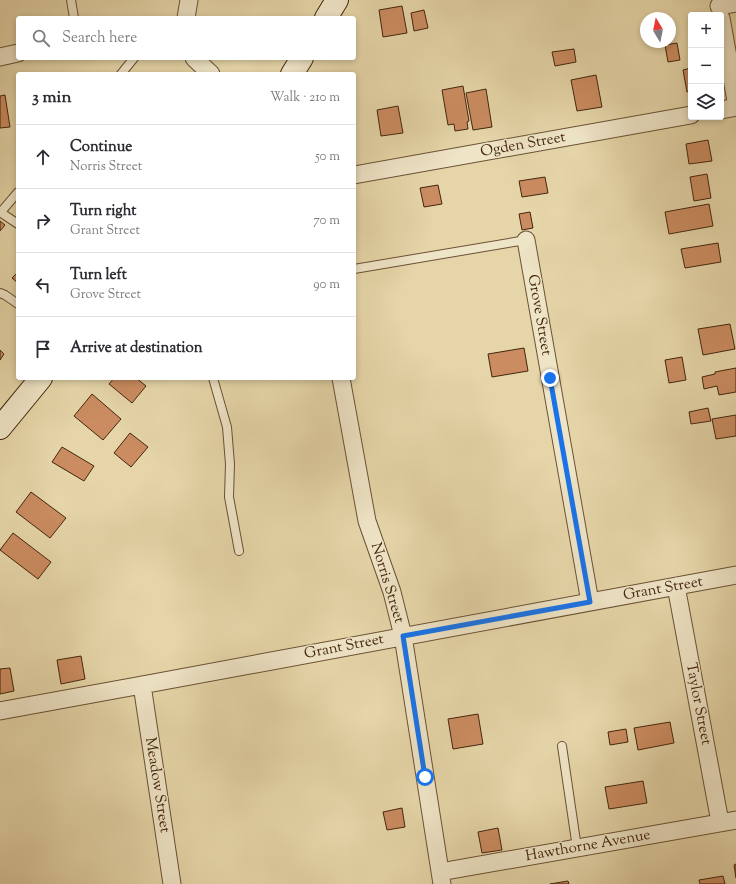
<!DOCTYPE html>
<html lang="en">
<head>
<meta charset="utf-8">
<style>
	body { margin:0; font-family:"Sorts Mill Goudy",serif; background:#f7f7f7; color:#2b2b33 }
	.controls { position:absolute; right:12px; top:12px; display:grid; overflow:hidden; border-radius:4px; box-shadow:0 2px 6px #0003 }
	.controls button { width:36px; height:36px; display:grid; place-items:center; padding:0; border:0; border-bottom:1px solid #e1e1e2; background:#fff; color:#2b2b33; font:20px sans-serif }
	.compass { position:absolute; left:640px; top:12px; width:36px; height:36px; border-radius:50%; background:#fff; box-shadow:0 2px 6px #0003; rotate:350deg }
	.stop { position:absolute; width:12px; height:12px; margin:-9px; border:3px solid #1a73e8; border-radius:50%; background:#fff }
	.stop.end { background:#1a73e8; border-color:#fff; box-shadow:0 1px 4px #0008 }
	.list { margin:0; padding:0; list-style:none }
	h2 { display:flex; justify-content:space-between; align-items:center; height:52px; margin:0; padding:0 16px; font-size:17px }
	h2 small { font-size:13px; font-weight:400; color:#7c7c81 }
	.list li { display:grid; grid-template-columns:26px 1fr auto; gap:12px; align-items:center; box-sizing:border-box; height:64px; padding:0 16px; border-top:1px solid #e1e1e2 }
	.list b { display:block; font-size:15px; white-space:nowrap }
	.list p { margin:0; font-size:13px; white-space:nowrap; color:#7c7c81 }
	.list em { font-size:13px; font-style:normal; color:#7c7c81 }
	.icon { flex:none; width:22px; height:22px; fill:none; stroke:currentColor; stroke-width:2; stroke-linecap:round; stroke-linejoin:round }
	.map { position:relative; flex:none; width:736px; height:884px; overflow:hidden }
	.search { position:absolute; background:#fff; box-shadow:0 2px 6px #0003; left:16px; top:16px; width:340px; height:44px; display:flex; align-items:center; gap:10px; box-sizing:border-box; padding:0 14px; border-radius:4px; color:#7c7c81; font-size:15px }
	.panel { position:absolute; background:#fff; box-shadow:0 2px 6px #0003; left:16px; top:72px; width:340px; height:308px; border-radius:4px }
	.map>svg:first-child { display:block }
	.building { fill:#ca8c60; stroke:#43250d }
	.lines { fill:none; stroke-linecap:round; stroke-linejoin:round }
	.service-casing { stroke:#6c5134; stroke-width:10 }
	.minor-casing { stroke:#6c5134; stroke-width:19 }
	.secondary-casing { stroke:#43250d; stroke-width:24 }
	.service { stroke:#eee4c6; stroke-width:8 }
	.minor { stroke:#eee4c6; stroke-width:17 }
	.secondary { stroke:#eee4c6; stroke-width:22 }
	.route { stroke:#1a73e8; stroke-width:5 }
	.labels { text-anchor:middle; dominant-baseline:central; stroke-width:3; stroke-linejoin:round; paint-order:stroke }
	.street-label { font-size:15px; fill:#43250d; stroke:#eee4c6 }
</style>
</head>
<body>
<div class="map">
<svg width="736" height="884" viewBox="0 0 736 884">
	<rect width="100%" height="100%" fill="#e5d5a8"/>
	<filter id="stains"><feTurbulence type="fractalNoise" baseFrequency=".005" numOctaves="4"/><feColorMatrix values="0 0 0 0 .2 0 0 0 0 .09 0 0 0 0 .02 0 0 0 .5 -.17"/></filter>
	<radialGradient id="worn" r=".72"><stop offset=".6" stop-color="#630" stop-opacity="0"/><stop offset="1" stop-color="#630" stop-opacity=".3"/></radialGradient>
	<path class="building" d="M 402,6 L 407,33 L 383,37 L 379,10 Z
		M 424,10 L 428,28 L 414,31 L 411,13 Z
		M 677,43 L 680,60 L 668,62 L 665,45 Z
		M 574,49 L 576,62 L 555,66 L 552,52 Z
		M 691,68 L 691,91 L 687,92 L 683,70 Z
		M 596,75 L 602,107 L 577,111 L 571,80 Z
		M 463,86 L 469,121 L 467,122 L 468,129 L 455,131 L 454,124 L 448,125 L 442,90 Z
		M 486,89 L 492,127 L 473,130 L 466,93 Z
		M 5,95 L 10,127 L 0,128 L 0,96 Z
		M 398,106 L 403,133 L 381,136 L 377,110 Z
		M 708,140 L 712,161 L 689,164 L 686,144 Z
		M 707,174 L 711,198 L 694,201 L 690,177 Z
		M 545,177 L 548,193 L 522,197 L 519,181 Z
		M 438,185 L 442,204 L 424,207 L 420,188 Z
		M 709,204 L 713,226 L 669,234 L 665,212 Z
		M 530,212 L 533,228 L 522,230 L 519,214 Z
		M 0,221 L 5,225 L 0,231 Z
		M 718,243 L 721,262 L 685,268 L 681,249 Z
		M 18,272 L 18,283 L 12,278 Z
		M 730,324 L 735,349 L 703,355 L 698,329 Z
		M 524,348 L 528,371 L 492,377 L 488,354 Z
		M 0,350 L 4,354 L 0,360 Z
		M 682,357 L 686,380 L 669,383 L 665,360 Z
		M 736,368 L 736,392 L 719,395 L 717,386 L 704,389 L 702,377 L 715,374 L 715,372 Z
		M 114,378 L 136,378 L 146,386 L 132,403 L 109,384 Z
		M 92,394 L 121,419 L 103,440 L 74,416 Z
		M 708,408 L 711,421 L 691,424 L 689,412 Z
		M 736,415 L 736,436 L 716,439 L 712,419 Z
		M 130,433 L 148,447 L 131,467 L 114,453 Z
		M 62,447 L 94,466 L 84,481 L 52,462 Z
		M 31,492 L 66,518 L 50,538 L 16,512 Z
		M 13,533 L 51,562 L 38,579 L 0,550 Z
		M 81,656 L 85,679 L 61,684 L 57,660 Z
		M 10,668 L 14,691 L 0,694 L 0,669 Z
		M 478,714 L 483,744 L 453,749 L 448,719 Z
		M 670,722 L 674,743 L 638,750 L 634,728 Z
		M 626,729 L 628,742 L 610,745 L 608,732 Z
		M 643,781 L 647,803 L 609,809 L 605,787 Z
		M 402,808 L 405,827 L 387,830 L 383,812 Z
		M 498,828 L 502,850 L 482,853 L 478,832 Z
		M 736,864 L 736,878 L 734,865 Z
		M 723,876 L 725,884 L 700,884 L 699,880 Z
		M 568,881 L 569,884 L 550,884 Z"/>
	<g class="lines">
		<defs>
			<path id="service" d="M 71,0 L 74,18
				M 121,74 L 134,58
				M 0,212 L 18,224
				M 1,212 L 18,192
				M 354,269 L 526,240
				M 0,293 L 5,295 L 18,304
				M 213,378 L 227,427 L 230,464 L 229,497 L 239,551
				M 562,746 L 577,848"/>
			<path id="minor" d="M 719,6 L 736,3
				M 186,18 L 189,0
				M 721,18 L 736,101
				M 0,57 L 18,53
				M 194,58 L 211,74
				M 721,110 L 736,107
				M 354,175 L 691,115
				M 526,240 L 590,602
				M 341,378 L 367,521 L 392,592 L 403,636 L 442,884
				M 676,586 L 720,822
				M 142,685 L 172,884
				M 0,711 L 142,685 L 736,575
				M 440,872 L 736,820"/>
			<path id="secondary" d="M 326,18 L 337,0
				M 292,74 L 302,58
				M 0,428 L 41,378"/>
		</defs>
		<use href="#service" class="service-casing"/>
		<use href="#minor" class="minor-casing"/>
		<use href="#secondary" class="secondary-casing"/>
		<use href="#service" class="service"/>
		<use href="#minor" class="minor"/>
		<use href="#secondary" class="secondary"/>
	</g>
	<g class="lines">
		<path class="route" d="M 425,777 L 403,636 L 590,602 L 550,378"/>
	</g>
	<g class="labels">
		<g class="street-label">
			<text transform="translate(523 145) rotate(-10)">Ogden Street</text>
			<text transform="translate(539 315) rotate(80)">Grove Street</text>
			<text transform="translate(387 583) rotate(73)">Norris Street</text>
			<text transform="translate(663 589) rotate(-10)">Grant Street</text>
			<text transform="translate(344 647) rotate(-11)">Grant Street</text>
			<text transform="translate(698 704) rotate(79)">Taylor Street</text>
			<text transform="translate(157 785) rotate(81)">Meadow Street</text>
			<text transform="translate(588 846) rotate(-10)">Hawthorne Avenue</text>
		</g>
	</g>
	<rect width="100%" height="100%" filter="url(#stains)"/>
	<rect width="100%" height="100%" fill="url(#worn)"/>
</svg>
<div class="controls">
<button>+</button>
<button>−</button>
<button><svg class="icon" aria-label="layers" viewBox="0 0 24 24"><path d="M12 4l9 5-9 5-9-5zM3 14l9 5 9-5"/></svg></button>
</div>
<svg class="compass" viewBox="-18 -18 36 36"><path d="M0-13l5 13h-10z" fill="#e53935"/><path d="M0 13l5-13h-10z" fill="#7c7c81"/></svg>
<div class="stop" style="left:425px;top:777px"></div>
<div class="stop end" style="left:550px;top:378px"></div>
<div class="search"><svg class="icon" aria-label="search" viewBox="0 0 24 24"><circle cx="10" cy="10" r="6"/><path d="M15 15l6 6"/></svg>Search here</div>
<section class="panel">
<h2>3 min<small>Walk · 210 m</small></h2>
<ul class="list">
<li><svg class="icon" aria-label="ahead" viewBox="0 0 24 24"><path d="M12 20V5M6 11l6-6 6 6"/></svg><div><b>Continue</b><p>Norris Street</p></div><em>50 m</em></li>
<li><svg class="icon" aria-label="right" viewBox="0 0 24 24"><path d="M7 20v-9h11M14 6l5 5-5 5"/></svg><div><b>Turn right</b><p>Grant Street</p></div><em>70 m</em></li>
<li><svg class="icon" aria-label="left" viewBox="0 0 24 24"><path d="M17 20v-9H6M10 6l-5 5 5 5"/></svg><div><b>Turn left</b><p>Grove Street</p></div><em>90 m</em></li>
<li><svg class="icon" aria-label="arrive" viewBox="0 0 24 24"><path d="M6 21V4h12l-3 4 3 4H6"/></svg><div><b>Arrive at destination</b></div></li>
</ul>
</section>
</div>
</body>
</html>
